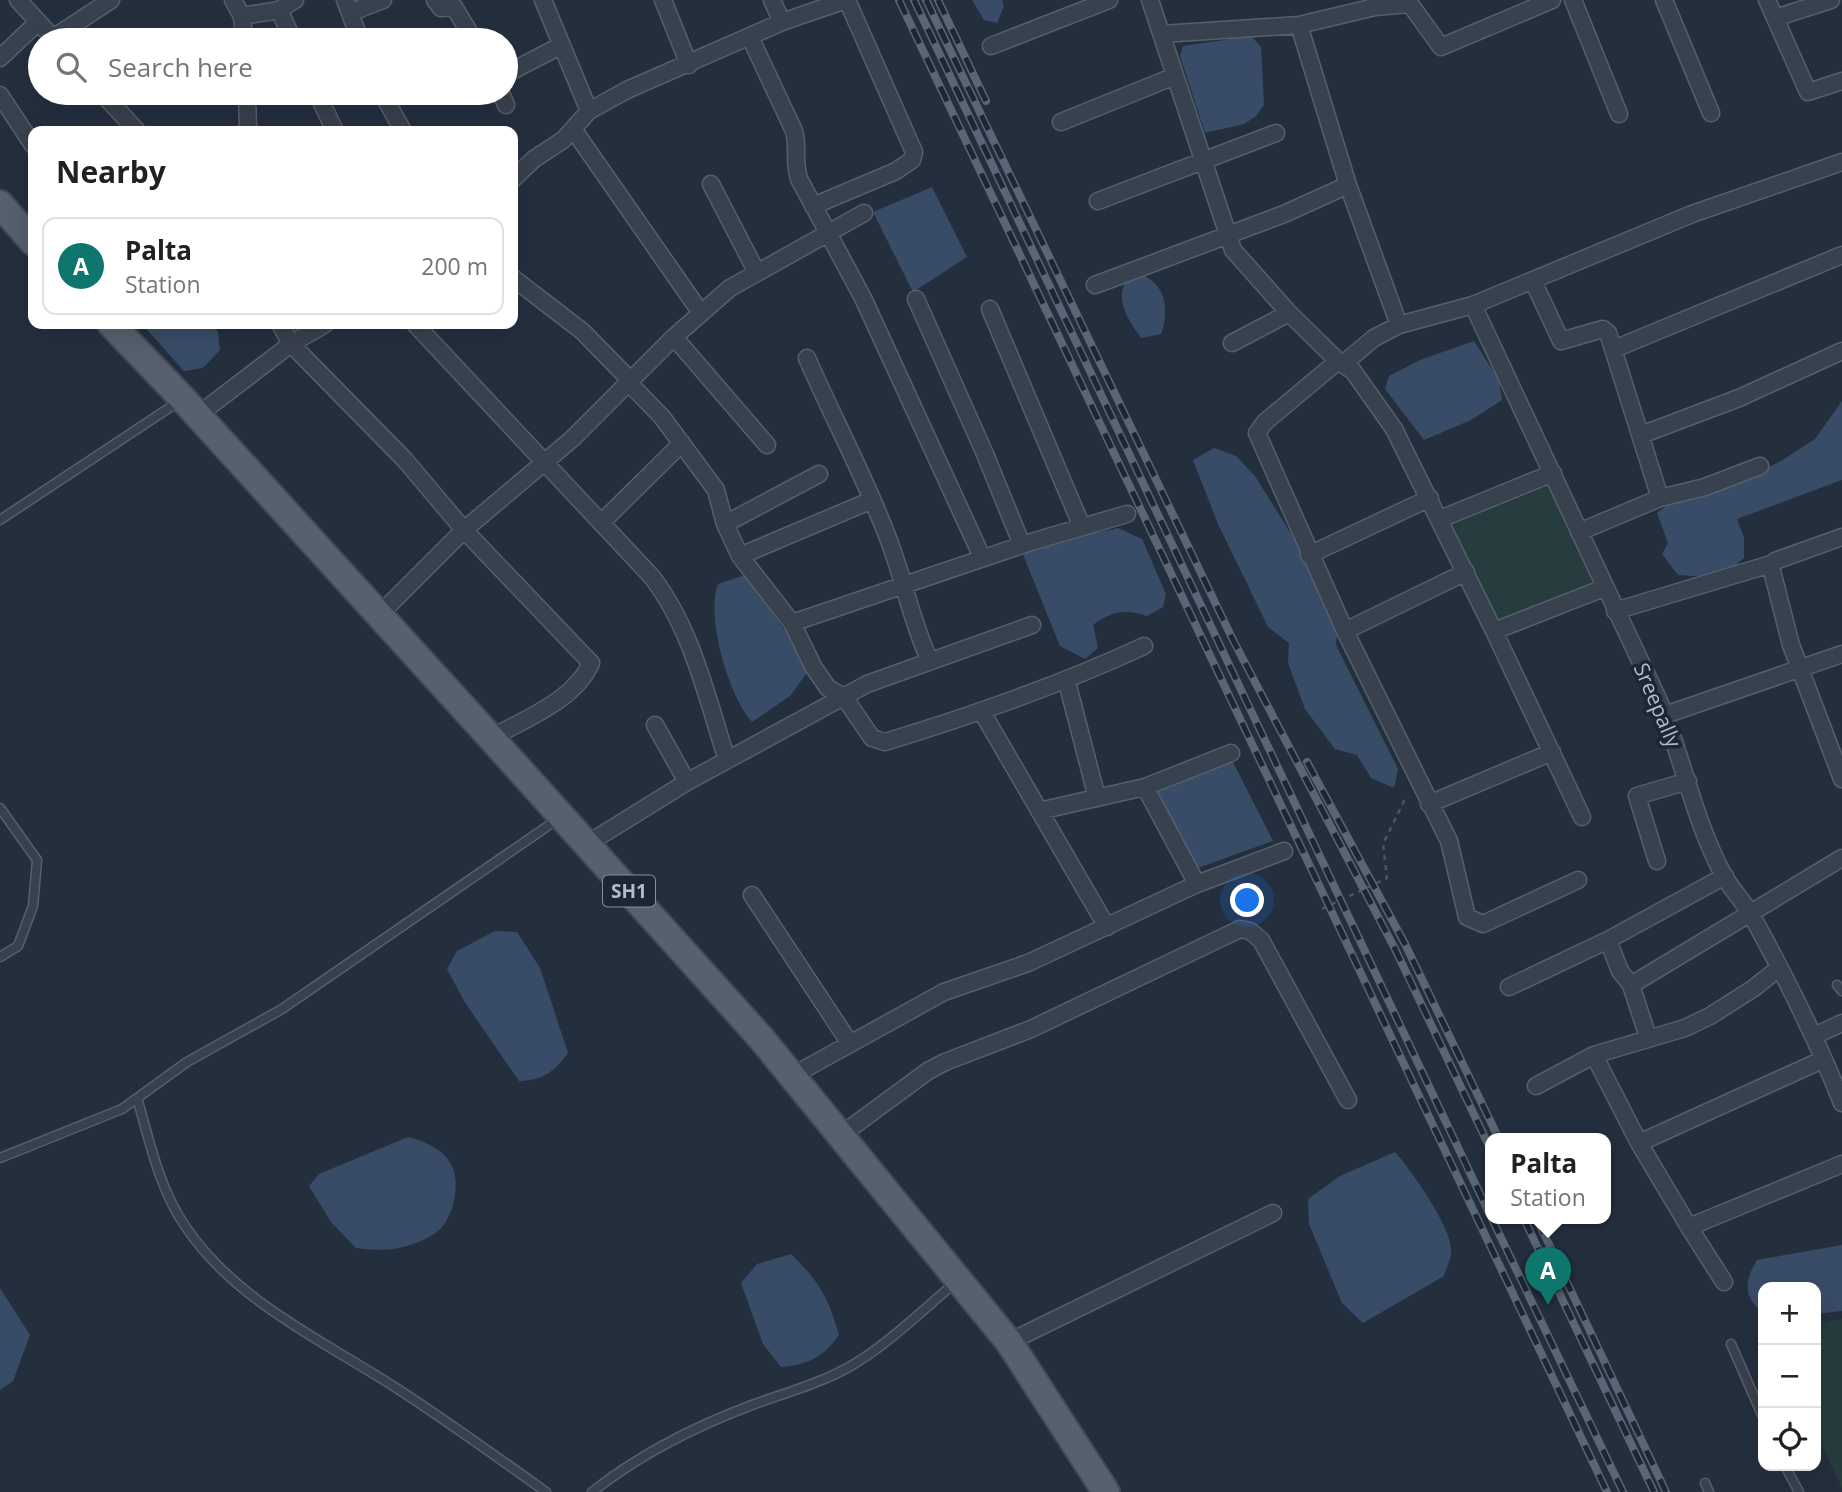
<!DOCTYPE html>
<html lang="en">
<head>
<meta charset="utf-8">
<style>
	body { margin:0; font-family:"Open Sans",sans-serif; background:#f2f2f2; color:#202124 }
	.controls { position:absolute; right:21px; bottom:21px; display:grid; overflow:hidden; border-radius:14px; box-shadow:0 7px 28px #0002 }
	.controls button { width:63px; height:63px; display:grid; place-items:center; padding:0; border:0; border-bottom:2px solid #e0e0e0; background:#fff; color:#202124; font:35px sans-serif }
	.you { position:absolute; left:1248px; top:901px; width:24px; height:24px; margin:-18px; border:5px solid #fff; border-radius:50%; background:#1a73e8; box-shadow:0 0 0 10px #1a73e833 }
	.badge { display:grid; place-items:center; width:46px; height:46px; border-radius:50%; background:#0f766e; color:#fff; font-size:23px; font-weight:700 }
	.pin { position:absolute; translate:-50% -58px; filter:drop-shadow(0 2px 4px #0008) }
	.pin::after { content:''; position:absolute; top:37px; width:24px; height:21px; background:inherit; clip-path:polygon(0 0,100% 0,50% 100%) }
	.popup { position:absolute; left:1485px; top:1133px; width:126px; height:91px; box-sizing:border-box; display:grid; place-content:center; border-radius:14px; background:#fff; filter:drop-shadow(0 2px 5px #0005); font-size:23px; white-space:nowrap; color:#757577 }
	.popup b { font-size:26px; color:#202124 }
	.popup::after { content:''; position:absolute; left:50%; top:100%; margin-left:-14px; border:14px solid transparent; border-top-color:#fff }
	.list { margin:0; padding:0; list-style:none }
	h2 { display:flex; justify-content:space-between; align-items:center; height:91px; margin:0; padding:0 28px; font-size:30px }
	h2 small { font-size:23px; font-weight:400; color:#757577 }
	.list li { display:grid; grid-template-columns:46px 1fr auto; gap:21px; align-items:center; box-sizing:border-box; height:98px; margin:0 14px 14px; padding:0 14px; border:2px solid #e0e0e0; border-radius:14px }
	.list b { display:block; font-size:26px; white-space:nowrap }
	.list p { margin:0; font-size:23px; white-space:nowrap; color:#757577 }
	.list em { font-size:23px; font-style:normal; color:#757577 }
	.icon { flex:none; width:38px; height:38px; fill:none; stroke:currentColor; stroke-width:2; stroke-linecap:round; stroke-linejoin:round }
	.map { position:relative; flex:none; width:1842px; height:1492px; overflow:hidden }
	.search { position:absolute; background:#fff; box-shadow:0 7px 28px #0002; left:28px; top:28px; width:490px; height:77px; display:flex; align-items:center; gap:18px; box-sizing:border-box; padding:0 24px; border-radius:38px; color:#757577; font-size:26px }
	.panel { position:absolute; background:#fff; box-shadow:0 7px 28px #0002; left:28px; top:126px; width:490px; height:203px; border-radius:14px }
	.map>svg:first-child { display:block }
	.green { fill:#263c3f }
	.water { fill:#394c67 }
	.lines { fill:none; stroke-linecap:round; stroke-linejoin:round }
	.service-casing { stroke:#565f6c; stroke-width:11 }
	.minor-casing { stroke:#565f6c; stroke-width:19 }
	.primary-casing { stroke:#414a57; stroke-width:30 }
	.path { stroke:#44595c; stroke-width:2.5; stroke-dasharray:5 5; stroke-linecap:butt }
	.service { stroke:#38414e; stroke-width:8 }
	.minor { stroke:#38414e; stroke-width:16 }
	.primary { stroke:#56606e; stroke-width:26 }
	.rail-casing { stroke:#5a6575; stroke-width:8 }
	.rail { stroke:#1d2633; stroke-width:5; stroke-dasharray:16; stroke-linecap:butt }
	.labels { text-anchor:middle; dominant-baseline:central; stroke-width:7; stroke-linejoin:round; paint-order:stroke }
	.shield { fill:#1d2633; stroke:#878f9c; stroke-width:2 }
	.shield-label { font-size:19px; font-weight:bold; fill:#b4bcc9 }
	.street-label { font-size:21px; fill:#b4bcc9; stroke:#1d2633 }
</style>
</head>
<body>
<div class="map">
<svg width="1842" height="1492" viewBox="0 0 1842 1492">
	<rect width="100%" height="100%" fill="#242f3e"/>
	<path class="green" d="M 1550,478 L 1600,582 L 1495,626 L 1447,521 Z
		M 1842,1319 L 1842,1488 L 1816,1434 L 1816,1322 Z"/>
	<path class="water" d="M 972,0 L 1002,0 L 1004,6 L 997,23 L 984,20 Z
		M 1251,36 L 1261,47 L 1264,105 L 1256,116 L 1244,124 L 1205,133 L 1180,56 L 1183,46 Z
		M 932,187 L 967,257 L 913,292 L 873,212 Z
		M 1142,275 C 1167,285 1169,312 1161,334 L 1141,338 C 1129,321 1116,303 1125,282 Z
		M 142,324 L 210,324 L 218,332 L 220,350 L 203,368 L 184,371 Z
		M 1474,341 L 1499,380 L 1502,400 L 1471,420 L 1424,440 L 1385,389 L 1389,376 L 1420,360 Z
		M 1842,401 L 1842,480 L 1737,519 L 1744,538 L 1744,558 L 1721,578 L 1678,575 L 1662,554 L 1668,543 L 1657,513 L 1677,498 L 1737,483 L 1781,461 L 1815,439 Z
		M 1214,448 L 1236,456 L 1255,476 L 1303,553 L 1338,625 L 1336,645 L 1398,769 L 1394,788 L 1371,778 L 1357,755 L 1335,749 L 1305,709 L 1288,663 L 1289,643 L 1268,627 L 1218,524 L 1193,460 Z
		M 1118,528 L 1142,539 L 1166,594 L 1163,607 L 1147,616 C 1124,609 1112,611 1093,625 L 1098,648 L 1085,659 L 1060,646 L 1022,552 L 1056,541 Z
		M 745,575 L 811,667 L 790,696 L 752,722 C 729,697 705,616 718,584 Z
		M 1232,760 L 1273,841 L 1195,869 L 1156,791 Z
		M 495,931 L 517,932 L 540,968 L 568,1053 C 554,1072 543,1080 519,1081 L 464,1001 L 447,969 L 457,951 Z
		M 408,1137 C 424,1141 444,1149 452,1166 C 461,1185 453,1223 434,1234 C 407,1250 386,1252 356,1248 L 331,1222 L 309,1186 L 319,1174 Z
		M 1395,1152 C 1411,1170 1450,1225 1451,1249 C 1452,1257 1446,1269 1444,1276 L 1363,1323 L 1342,1303 L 1309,1224 L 1308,1199 L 1340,1176 Z
		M 1842,1245 L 1842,1311 L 1816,1314 L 1816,1287 L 1763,1287 L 1763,1314 C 1743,1295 1744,1282 1757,1260 Z
		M 791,1254 C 819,1281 828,1297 839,1335 C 824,1357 807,1365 781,1367 L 763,1344 L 741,1283 L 757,1264 Z
		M 0,1288 L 30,1335 L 13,1381 L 0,1390 Z"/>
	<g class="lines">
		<defs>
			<path id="service" d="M 0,520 L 178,402
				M 0,808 L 37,860 L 33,906 L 18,946 L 0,957
				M 1837,985 L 1842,991
				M 137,1098 C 150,1142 159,1188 185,1226 C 238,1305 331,1344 407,1395 C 454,1426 500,1459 546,1492
				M 0,1158 L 122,1109 L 187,1062 L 282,1009 L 558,819
				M 1731,1344 L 1763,1417
				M 1785,1466 L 1799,1492
				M 1705,1483 L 1709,1492
				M 592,1492 C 639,1455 696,1426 752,1405 C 790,1391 831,1381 865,1357 C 897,1336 926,1307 956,1282"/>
			<path id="minor" d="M 18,0 L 55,40
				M 233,0 L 242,16 L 244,40
				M 345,0 L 360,40
				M 435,0 L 441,8 L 454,7 L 474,40
				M 543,0 L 589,111
				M 663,0 L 689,65
				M 772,0 L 782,22
				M 1150,0 L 1233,250 L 1289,313 L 1338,361 L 1353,371 L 1394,429 L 1494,631 L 1604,588
				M 1573,0 L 1619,114
				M 1664,0 L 1711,113
				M 1767,0 L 1808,92 L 1842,81
				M 279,10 L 293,40
				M 352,12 L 383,0
				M 242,16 L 279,10 L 295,0
				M 1775,18 L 1831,0
				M 1299,25 L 1348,185 L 1399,325
				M 1162,34 L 1299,25 L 1375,7 L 1410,4 L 1441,47 L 1552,0
				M 750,37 L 794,131 C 799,151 793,158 799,179 L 863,298 L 982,557
				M 53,38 L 111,0
				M 991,46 L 1109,0
				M 0,58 L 38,22
				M 506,74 L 560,46
				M 102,93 L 137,131
				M 247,93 L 248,131
				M 317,93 L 335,131
				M 382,93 L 403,131
				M 501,93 L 506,105
				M 0,95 L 33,145
				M 1061,122 L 1175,76
				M 573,129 L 701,313
				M 513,179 L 534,159 L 563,140 L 589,111 L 627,90 L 782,22 L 846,0
				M 711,184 L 756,271
				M 1098,201 L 1276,133
				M 813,206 L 896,171 L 912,160 L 914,152 L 847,0
				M 513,278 L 582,331 L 628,378 L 629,383 L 662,417 L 716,490 L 725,524 L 740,556 L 792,623 L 814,668 L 828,688 L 844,697 L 872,738 L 885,742 C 974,715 1060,685 1144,646
				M 1533,281 L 1561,341 L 1603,329 L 1608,333 L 1660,498 L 1705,487 L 1760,466
				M 1095,285 L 1284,214 L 1348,185
				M 916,299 L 985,454 L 1022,545
				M 1473,305 L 1659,701 C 1683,758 1694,821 1724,876 C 1732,890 1744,902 1752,916 C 1785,976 1817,1039 1842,1103
				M 990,309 L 1082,527
				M 280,324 L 291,344 L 405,460 L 464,530 L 591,663 C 575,700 525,719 491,738
				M 415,324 L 652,577 C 692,629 707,698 727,760
				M 674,337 L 767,445
				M 1232,343 L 1289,313
				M 1614,349 L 1842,255
				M 807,358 C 833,418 865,477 888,538 C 904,579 911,620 929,659
				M 1338,361 L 1265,422 L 1257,433 L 1345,631
				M 1343,364 L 1374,338 L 1399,325 L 1473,305 L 1692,214 L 1842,162
				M 198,415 L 291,344 L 325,324
				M 1641,435 L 1739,398 L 1842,351
				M 1440,519 L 1553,473
				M 601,523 L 682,443
				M 725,524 L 819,474
				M 1579,532 L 1660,498
				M 1842,537 L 1775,561 L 1771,567 L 1791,645 L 1842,779
				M 1309,555 L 1430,498
				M 740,556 L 872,500
				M 1466,572 L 1345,631 L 1449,841 L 1467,917 L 1483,924 L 1578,880
				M 1615,611 L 1771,564
				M 379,615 L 464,530 L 572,439 L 674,337 L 730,288 L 864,213
				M 792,623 L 1031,542 L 1127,514
				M 1494,631 L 1582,817
				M 1067,682 L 1097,798
				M 982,712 L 1107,927
				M 1665,715 L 1842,654
				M 655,725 L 687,782
				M 1145,787 L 1197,884
				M 1429,804 L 1552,752
				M 1039,811 L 1145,787 L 1231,753
				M 587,844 L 687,782 L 867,684 L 1032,625
				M 1657,861 L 1637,796 L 1688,781
				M 752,895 L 849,1042
				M 1608,940 L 1620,971 L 1631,985 L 1648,1037
				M 1631,985 L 1842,858
				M 1509,987 L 1608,940 L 1725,876
				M 1814,1036 L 1842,1023
				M 1594,1055 L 1639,1143 L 1689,1227 L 1842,1164
				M 792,1076 L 944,992 L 1028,963 L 1197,884 L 1284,851
				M 1536,1086 L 1594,1055 L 1685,1028 L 1710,1016 L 1754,988 L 1779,968
				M 841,1135 L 928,1071 L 945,1062 L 1031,1029 L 1240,929 L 1250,931 L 1261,940 L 1348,1100
				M 1639,1143 L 1822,1060
				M 1689,1227 L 1724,1282
				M 1009,1342 L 1273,1213"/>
			<path id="primary" d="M 0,204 L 33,242
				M 111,324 L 183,399 L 491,738 L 761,1038 L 1009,1342 L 1106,1492"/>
		</defs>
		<use href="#service" class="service-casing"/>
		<use href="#minor" class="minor-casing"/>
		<use href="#primary" class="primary-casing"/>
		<path class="path" d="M 1322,909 L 1387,878 L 1383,844 L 1404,801 L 1409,797"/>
		<use href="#service" class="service"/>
		<use href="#minor" class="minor"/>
		<use href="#primary" class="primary"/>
		<defs>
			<path id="rail" d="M 899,0 L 1607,1492
				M 914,0 L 1490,1215
				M 926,0 L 1234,642 L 1395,949 L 1490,1148
				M 938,0 L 986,101
				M 1307,762 L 1405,944 L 1499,1139
				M 1492,1219 L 1623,1492
				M 1524,1219 L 1654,1492
				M 1537,1219 L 1666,1492"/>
		</defs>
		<use href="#rail" class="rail-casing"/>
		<use href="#rail" class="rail"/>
	</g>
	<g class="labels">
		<rect class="shield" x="603" y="875.5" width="52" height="31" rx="5"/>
		<g class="shield-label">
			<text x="629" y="891">SH1</text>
		</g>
		<g class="street-label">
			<text transform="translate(1658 705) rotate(67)">Sreepally</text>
		</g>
	</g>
</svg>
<div class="controls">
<button>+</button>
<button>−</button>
<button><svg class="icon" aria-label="locate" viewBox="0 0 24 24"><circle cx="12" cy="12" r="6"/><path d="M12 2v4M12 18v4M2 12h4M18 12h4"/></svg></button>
</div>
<div class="you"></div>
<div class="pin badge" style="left:1548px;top:1305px">A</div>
<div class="popup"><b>Palta</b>Station</div>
<div class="search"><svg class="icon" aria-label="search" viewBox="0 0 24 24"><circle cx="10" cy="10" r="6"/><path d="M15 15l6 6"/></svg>Search here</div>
<section class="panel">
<h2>Nearby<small></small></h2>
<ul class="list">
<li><span class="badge">A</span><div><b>Palta</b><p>Station</p></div><em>200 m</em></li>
</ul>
</section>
</div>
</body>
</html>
